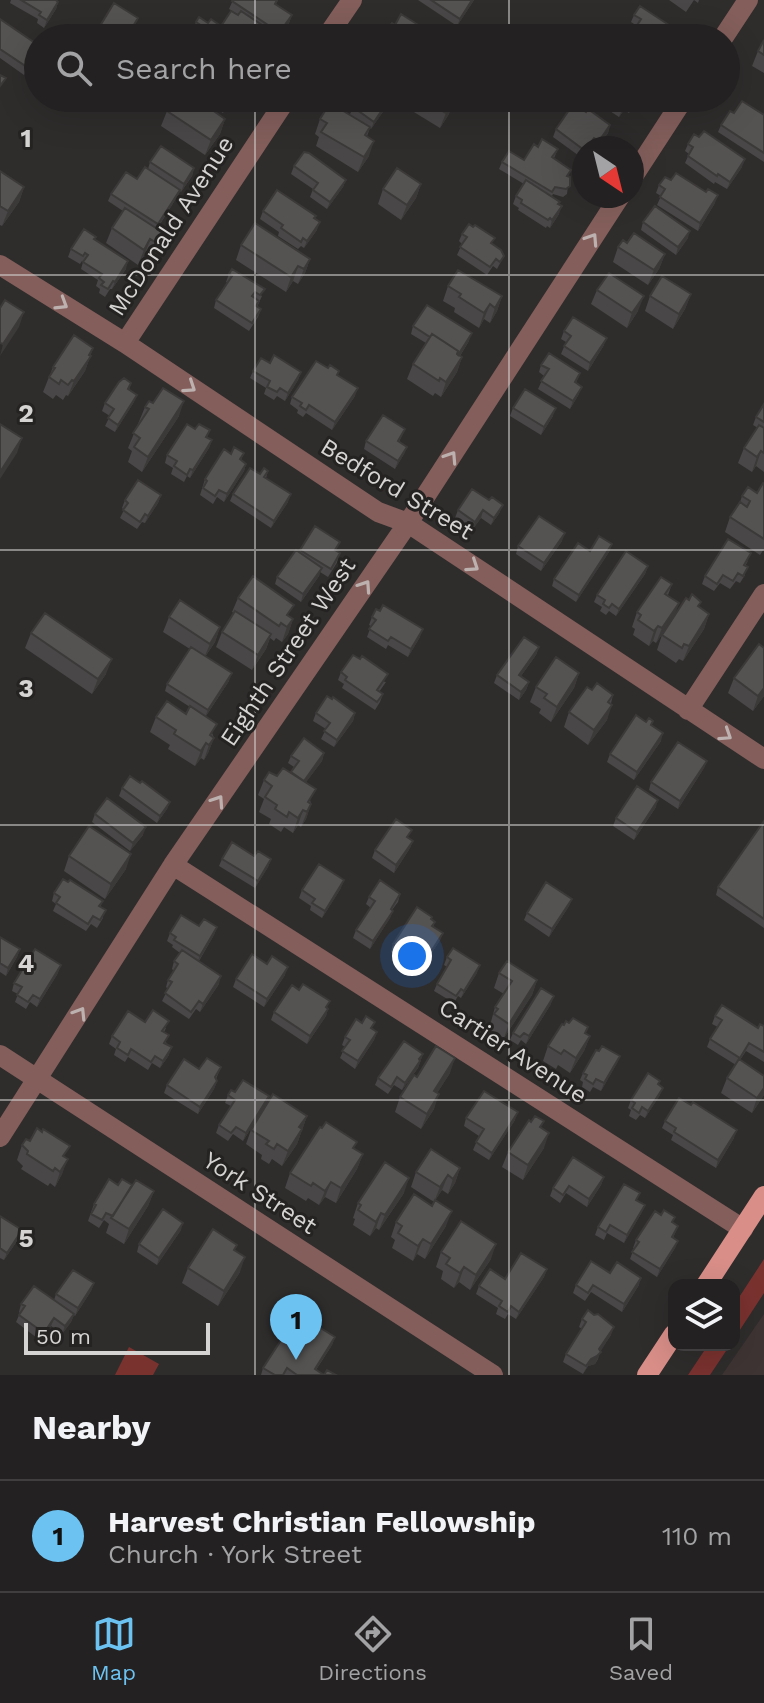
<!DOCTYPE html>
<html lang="en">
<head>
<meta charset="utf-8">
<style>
	body { margin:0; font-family:"Work Sans",sans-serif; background:#2b292a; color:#f1f3f6 }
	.controls { position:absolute; right:24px; bottom:24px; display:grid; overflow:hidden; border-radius:16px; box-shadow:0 8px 32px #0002 }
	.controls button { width:72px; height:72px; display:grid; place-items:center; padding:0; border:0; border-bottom:2px solid #403e3f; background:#232121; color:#f1f3f6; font:40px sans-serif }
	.compass { position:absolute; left:572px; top:136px; width:72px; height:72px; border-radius:50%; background:#232121; box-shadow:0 8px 32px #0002; rotate:145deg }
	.scale { position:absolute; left:24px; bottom:20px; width:186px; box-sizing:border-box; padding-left:8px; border:4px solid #d6d4d3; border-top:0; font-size:22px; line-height:28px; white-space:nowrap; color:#d6d4d3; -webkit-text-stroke:6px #252222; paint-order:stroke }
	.you { position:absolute; left:412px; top:956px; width:28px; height:28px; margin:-20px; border:6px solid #fff; border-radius:50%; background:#1a73e8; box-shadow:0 0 0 12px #1a73e833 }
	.badge { display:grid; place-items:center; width:52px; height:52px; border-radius:50%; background:#6cc3f2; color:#111; font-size:26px; font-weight:700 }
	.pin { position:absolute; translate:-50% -66px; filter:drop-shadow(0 2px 4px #0008) }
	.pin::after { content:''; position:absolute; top:42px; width:28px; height:24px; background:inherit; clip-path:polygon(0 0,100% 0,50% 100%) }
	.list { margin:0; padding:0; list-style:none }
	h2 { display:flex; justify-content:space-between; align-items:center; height:104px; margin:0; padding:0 32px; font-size:34px }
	h2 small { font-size:26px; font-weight:400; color:#a3a3a5 }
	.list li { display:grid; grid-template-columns:52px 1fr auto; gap:24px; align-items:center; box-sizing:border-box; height:112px; padding:0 32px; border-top:2px solid #403e3f }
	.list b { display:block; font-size:30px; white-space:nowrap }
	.list p { margin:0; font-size:26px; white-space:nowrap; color:#a3a3a5 }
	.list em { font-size:26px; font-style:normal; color:#a3a3a5 }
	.icon { flex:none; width:44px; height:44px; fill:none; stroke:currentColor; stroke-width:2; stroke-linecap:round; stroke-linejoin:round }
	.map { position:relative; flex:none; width:764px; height:1375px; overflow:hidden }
	.search { position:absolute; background:#232121; box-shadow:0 8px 32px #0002; left:24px; right:24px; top:24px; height:88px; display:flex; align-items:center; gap:20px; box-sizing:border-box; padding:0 28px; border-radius:44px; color:#a3a3a5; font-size:30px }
	.sheet { height:216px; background:#232121 }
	nav { display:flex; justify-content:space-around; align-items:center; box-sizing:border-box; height:112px; border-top:2px solid #403e3f; background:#232121; font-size:22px; color:#a3a3a5 }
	nav a { display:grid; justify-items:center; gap:4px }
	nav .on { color:#6cc3f2 }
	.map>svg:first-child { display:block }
	.built { fill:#3e3433 }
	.green { fill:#7a322f }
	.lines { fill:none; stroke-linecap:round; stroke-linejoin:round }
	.minor { stroke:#835e5b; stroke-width:20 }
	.major { stroke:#d98e88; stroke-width:20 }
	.wall { fill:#494747 }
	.shaded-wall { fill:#3c3939 }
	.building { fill:#555252; stroke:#3c3939; stroke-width:2 }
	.oneway { stroke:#bdb1af }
	.grid { fill:none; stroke:#d6d4d3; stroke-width:2; stroke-opacity:0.55 }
	.labels { text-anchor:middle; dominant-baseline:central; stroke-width:6; stroke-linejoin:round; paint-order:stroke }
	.street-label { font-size:24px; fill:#d6d4d3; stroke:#252222 }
	.grid-label { font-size:26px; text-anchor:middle; font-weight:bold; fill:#d6d4d3; stroke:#252222; stroke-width:6; stroke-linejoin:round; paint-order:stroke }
</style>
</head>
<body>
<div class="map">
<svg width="764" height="1375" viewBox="0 0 764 1375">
	<rect width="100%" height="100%" fill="#2f2c2c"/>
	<path class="built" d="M 764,1314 L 764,1375 L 722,1375 Z"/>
	<path class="green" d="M 764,1259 L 764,1293 L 734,1339 L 734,1305 Z
		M 708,1345 L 730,1345 L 710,1375 L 688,1375 Z
		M 129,1347 L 159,1364 L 153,1375 L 115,1375 Z"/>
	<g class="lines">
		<path class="minor" d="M 326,38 L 352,0
			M 723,38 L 748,0
			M 632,178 L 684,98
			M 0,265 L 125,343 L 378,512 L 408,523 L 764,759
			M 125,343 L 287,98
			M 688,710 L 764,594
			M 173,865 L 743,1229
			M 0,1055 L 493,1375
			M 0,1137 L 173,865 L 408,523 L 620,196"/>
		<path class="major" d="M 706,1285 L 764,1196
			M 647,1375 L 674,1334"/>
	</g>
	<path class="wall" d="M 11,0 L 56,0 L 58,2 L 56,9 L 44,28 L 37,23 L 38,19 L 10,3 Z
		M 233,0 L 278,0 L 276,4 L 292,15 L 289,23 L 279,37 L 273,34 L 271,37 L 268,35 L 267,38 L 193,38 L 190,36 L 196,22 L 221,26 L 239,15 L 229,9 Z
		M 418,0 L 474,0 L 457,26 Z
		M 669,0 L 699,0 L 698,3 L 694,0 L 686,12 Z
		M 634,15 L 675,29 L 671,38 L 617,38 L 634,34 L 637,26 L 631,22 Z
		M 0,19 L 38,45 L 38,55 L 24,75 L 0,58 Z
		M 100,26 L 136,26 L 128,38 L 105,38 L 98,33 Z
		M 764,40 L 764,73 L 752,66 L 758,51 Z
		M 175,98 L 196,98 L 196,99 L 225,119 L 220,134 L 205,155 L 161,126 L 167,111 Z
		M 199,98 L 241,98 L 235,108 L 229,104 L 223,113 Z
		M 350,98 L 391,98 L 389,103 L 371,129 L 370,128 L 367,136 L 369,156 L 358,172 L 316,146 L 319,137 L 315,134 L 320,119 L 350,114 L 356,102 Z
		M 406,98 L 452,98 L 449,114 L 440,128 L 404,106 Z
		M 590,98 L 638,98 L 629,113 L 624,110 L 619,117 Z
		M 734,113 L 764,115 L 764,162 L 718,132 L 721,125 Z
		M 610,125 L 608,133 L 597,148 L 592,146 L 584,148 L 584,156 L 582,158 L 553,137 L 556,129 Z
		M 688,144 L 742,167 L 727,189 L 715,182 L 714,184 L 685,163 L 689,154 L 685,151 Z
		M 538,147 L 558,149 L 554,158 L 569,177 L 567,194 L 563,197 L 553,194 L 552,196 L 559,205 L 559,214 L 550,228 L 547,226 L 546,228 L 518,210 L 519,208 L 513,204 L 516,196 L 524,184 L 499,169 L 502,162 L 524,160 Z
		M 150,162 L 194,168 L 192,176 L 181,192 L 180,191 L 177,197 L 157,229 L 156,247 L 150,257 L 145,254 L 138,265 L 106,243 L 112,228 L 123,211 L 108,201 L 111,194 L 137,179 L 148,169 Z
		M 294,166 L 346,180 L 343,187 L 327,209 L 310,197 L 313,189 L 291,174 Z
		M 0,171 L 24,187 L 19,202 L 2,226 L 0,225 Z
		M 421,184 L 416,198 L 401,220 L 378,204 L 383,189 Z
		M 659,185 L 715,203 L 698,231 L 657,205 L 661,196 L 656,193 Z
		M 263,211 L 315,219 L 317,230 L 304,248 L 301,246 L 298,249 L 278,236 L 279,232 L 260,219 Z
		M 643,222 L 688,238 L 676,255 L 641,230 Z
		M 462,234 L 492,244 L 504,256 L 497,269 L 493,266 L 487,275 L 457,255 L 462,244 L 459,241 Z
		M 95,239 L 126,269 L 112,289 L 110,289 L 105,297 L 99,293 L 100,289 L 96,286 L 98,280 L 81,269 L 83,262 L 82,261 L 80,264 L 68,257 L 71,249 Z
		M 627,243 L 665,254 L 659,269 L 648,285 L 613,262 L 618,247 Z
		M 241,245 L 310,259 L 305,273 L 298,284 L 293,281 L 286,292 L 236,260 Z
		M 229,274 L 262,296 L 257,307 L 261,309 L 258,317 L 249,331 L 214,308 L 216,300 L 228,283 L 226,282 Z
		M 448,286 L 502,296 L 497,311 L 490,323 L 484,319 L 479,328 L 454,312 L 455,308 L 443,301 Z
		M 597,290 L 638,311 L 627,328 L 591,304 Z
		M 691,294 L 685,309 L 673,329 L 645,311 L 650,296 Z
		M 413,326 L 469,341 L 460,356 L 462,357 L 457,372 L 441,397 L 435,393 L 433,396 L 407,379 L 413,364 L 426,343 L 411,334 Z
		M 564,331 L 604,345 L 588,371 L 561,354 L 566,342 L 561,339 Z
		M 93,348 L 85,371 L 68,396 L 66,395 L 63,400 L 56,395 L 53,399 L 43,392 L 53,367 Z
		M 270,363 L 301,372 L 298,380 L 285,401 L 277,396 L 274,400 L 264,394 L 266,388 L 250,378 L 253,371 Z
		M 541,365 L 580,373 L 576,383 L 579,394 L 570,409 L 538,389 L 544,376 L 539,372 Z
		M 337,375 L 355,396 L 332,430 L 306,413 L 303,417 L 297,413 L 298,410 L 290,404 L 292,397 Z
		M 131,383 L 129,390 L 134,402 L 115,432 L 105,426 L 110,416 L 102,411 L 105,403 Z
		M 764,404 L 764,472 L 756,466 L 752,472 L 738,463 L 744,448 L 758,428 L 753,425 L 756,417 Z
		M 145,407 L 179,416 L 142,472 L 128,462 L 132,451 L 128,448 Z
		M 513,408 L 553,416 L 541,435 L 510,416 Z
		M 195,429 L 210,430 L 207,437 L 212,440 L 209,448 L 190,478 L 187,476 L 184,482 L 171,474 L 173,468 L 165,463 L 167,455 Z
		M 405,429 L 399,442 L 407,447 L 404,454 L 395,469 L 364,449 L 366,441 Z
		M 244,453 L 241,460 L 246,464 L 244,471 L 224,502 L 217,497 L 213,504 L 200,495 L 205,479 L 231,454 Z
		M 268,471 L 266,478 L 288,502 L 271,528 L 230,501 L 233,494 L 260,474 Z
		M 764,484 L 764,549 L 760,555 L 725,532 L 730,517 L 740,502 L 742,496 L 757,493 Z
		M 472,489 L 500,512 L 491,525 L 481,518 L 472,530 L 455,518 L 458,510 Z
		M 161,495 L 158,503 L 145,523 L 142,522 L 137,529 L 120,518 L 124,510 L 122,508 L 125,500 Z
		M 562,541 L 541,571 L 516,554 L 518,546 Z
		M 612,544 L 609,552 L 576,602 L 552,586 L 554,579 L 590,551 Z
		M 300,550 L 337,551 L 338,561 L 328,577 L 320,572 L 319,576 L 301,602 L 275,584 L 277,577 L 299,553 Z
		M 748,561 L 745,566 L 745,575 L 740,583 L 736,581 L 730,589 L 720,583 L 714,591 L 702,584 L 705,576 Z
		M 648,566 L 645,574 L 616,616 L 609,611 L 606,615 L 600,611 L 602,607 L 594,602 L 597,595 Z
		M 672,584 L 668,595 L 674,617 L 699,607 L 709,614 L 704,629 L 683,661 L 679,659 L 676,663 L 657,650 L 662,635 L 670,623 L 656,643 L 653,641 L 649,646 L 633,635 L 635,629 L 632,627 L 637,612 Z
		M 238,598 L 290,617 L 293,619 L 288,634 L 282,642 L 276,638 L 274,641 L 270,638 L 266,649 L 252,670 L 216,647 L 222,632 L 234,613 L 232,612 Z
		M 380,611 L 420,637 L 408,657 L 388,645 L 386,649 L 367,637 L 371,626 L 369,625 L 372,617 Z
		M 169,617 L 220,627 L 215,642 L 205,657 L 229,681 L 206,716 L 214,738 L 208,753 L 204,760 L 201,758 L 195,766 L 168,749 L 170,745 L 150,732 L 156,717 L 186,714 L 190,707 L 165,691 L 167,684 L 190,649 L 163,632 Z
		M 31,633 L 106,674 L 92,694 L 25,648 Z
		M 539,647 L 536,655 L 521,676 L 529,682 L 526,690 L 519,700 L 494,683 L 497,675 Z
		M 341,672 L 386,682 L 379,692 L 383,694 L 380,702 L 375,710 L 342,688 L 344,684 L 338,680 Z
		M 579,673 L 574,688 L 551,722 L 539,713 L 541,709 L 530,702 L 536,687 Z
		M 734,678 L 764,696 L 753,711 L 728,693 Z
		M 592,690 L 613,695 L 607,720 L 588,745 L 564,727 L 569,712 Z
		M 316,713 L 355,713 L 353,721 L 334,747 L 321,739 L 326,729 L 313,721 Z
		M 653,721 L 651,725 L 661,741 L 634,780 L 607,762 L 610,754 L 646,722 Z
		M 324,753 L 322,761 L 306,782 L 311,804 L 306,819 L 301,827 L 298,825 L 293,833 L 284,827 L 281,832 L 269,824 L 271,819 L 259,812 L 264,799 L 258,795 L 264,780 L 290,772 L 294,767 L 288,763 L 291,756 Z
		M 707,761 L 704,768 L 678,809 L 649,790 L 651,782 Z
		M 122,788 L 170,802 L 167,809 L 157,823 L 119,796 Z
		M 656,807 L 634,840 L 613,826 L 616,818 Z
		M 95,814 L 143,835 L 130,851 L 92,822 Z
		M 764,821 L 764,928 L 716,895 L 718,887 Z
		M 409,838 L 413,841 L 410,848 L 394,873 L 372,858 L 375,850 Z
		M 69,856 L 126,869 L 105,899 L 64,871 Z
		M 254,856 L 271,859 L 268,867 L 255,888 L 219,866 L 222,859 Z
		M 341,888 L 322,918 L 310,910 L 311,906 L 299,898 L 302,890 Z
		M 54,893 L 103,901 L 100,907 L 103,918 L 97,928 L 91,924 L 86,931 L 53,911 L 56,904 L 52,901 Z
		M 400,894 L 398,902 L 392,910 L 390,918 L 370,949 L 353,938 L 356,930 L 371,908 L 366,904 L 369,897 Z
		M 572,899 L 569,906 L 549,937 L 524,920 L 527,913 Z
		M 431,919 L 435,922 L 433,927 L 443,933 L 440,940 L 420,971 L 412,966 L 408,972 L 395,963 L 398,957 L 391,952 L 393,944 Z
		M 199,926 L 217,927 L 214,935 L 199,961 L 219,984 L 200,1012 L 196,1009 L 189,1019 L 162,1001 L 168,989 L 166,987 L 168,980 L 174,971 L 172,969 L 174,961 L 180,953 L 172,947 L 173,945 L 167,941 L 170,933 Z
		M 0,937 L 20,949 L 17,957 L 6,976 L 0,972 Z
		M 447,957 L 477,973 L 461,998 L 458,996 L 454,1003 L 434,991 L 437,984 L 447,967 L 444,965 Z
		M 58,973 L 37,1007 L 30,1002 L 26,1009 L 15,1002 L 18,994 L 12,991 L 14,983 Z
		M 499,973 L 537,980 L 532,995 L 504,1038 L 489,1029 L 495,1007 L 504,994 L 494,988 Z
		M 285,975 L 264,1007 L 233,987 L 236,979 Z
		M 299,990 L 328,1008 L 326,1016 L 307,1044 L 271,1020 L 274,1012 Z
		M 551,1004 L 526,1044 L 521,1040 L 518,1045 L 510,1040 L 513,1033 Z
		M 715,1016 L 758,1028 L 764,1026 L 764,1062 L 746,1051 L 740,1060 L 764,1076 L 764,1095 L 752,1113 L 721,1093 L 727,1078 L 736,1065 L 707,1047 L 710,1039 L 718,1027 L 712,1024 Z
		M 145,1022 L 166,1028 L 164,1032 L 169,1055 L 160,1068 L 152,1063 L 148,1070 L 128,1057 L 125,1062 L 114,1055 L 116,1049 L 109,1044 L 112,1036 Z
		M 372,1030 L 377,1032 L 374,1040 L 355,1069 L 340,1058 L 345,1047 L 342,1045 L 345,1037 Z
		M 586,1034 L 590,1036 L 584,1051 L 570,1073 L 558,1065 L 556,1069 L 543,1061 L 548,1046 Z
		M 599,1051 L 620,1056 L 617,1063 L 601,1091 L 593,1087 L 590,1092 L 582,1087 L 583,1082 L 580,1080 L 583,1073 Z
		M 423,1054 L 418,1068 L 402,1090 L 394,1085 L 388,1094 L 375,1085 L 378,1078 Z
		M 221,1067 L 216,1079 L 217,1081 L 214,1089 L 198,1114 L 164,1093 L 167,1085 L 199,1069 Z
		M 450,1073 L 437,1093 L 434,1109 L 421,1129 L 395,1112 L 400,1097 L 417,1077 Z
		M 658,1085 L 660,1095 L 645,1118 L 640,1115 L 636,1120 L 629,1116 L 631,1110 L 628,1108 L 631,1100 Z
		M 235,1092 L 266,1104 L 243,1141 L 233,1134 L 228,1141 L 216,1133 L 219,1125 L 231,1106 L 225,1103 L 228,1095 Z
		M 307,1116 L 297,1144 L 282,1166 L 272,1159 L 269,1164 L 261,1159 L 262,1155 L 246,1144 L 251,1130 Z
		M 466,1118 L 515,1120 L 489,1160 L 473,1150 L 479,1136 L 464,1126 Z
		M 665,1121 L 734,1138 L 716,1168 L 671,1140 L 673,1135 L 662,1128 Z
		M 541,1128 L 544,1148 L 523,1180 L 502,1167 L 508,1152 Z
		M 22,1145 L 66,1158 L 62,1174 L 55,1187 L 50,1183 L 48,1186 L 21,1169 L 23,1166 L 17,1160 Z
		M 354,1149 L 363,1154 L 357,1169 L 336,1203 L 325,1197 L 319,1205 L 308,1198 L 306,1201 L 285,1188 L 290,1173 Z
		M 460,1168 L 455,1183 L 448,1194 L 442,1190 L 434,1202 L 411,1187 L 416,1172 Z
		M 604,1177 L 601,1185 L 587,1207 L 566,1193 L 560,1203 L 550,1196 L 553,1188 Z
		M 118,1185 L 132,1185 L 154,1191 L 148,1206 L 124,1244 L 106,1233 L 109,1224 L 104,1220 L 99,1228 L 88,1221 L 94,1204 Z
		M 404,1193 L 379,1230 L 376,1228 L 370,1236 L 353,1225 L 355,1219 L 353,1218 L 358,1203 Z
		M 637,1200 L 642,1212 L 624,1243 L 607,1233 L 604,1240 L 595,1235 L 598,1227 Z
		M 0,1216 L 19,1238 L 4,1260 L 0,1258 Z
		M 396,1222 L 446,1226 L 425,1259 L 417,1254 L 413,1261 L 392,1248 L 395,1240 L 391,1237 Z
		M 673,1222 L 678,1226 L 673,1238 L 678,1241 L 675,1248 L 657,1277 L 630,1259 L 634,1248 L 633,1248 L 636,1240 Z
		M 181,1230 L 157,1265 L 137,1252 L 139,1244 Z
		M 235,1251 L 240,1272 L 218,1306 L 182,1283 L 188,1268 Z
		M 441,1252 L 491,1259 L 470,1290 L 459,1282 L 454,1288 L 441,1279 L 443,1271 L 436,1267 Z
		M 547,1269 L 544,1277 L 516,1319 L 508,1314 L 505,1319 L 496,1314 L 498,1308 L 476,1294 L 479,1286 Z
		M 610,1273 L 639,1285 L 622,1312 L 591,1292 L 585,1301 L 573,1293 L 576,1285 Z
		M 94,1283 L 91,1291 L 75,1316 L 74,1315 L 71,1322 L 62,1334 L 51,1326 L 41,1341 L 16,1322 L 20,1313 L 19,1312 L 21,1304 L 54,1300 L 56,1294 Z
		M 582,1319 L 611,1335 L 600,1351 L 598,1359 L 595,1364 L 588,1366 L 583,1374 L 563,1362 L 566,1354 L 582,1329 L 579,1327 Z
		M 335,1337 L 332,1345 L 316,1370 L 324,1375 L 336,1375 L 261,1375 L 263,1368 Z"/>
	<path class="shaded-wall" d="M 472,0 L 474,0 L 457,26 L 460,19 Z
		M 58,2 L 56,9 L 44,28 L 47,20 Z
		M 292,15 L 289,23 L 279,37 L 281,30 Z
		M 38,51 L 38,55 L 24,75 L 27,67 Z
		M 231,98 L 229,104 L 223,113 L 229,99 Z
		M 391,98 L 389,103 L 371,129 L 374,122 Z
		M 627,98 L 624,110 L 619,117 L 625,102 Z
		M 635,98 L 638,98 L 629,113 Z
		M 454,99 L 449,114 L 440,128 L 446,113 Z
		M 225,119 L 220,134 L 205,155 L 211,140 Z
		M 610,125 L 608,133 L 596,148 L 599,141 Z
		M 374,141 L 369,156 L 358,172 L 364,157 Z
		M 745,159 L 742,167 L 727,189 L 730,182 Z
		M 194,168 L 192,176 L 181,192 L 184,184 Z
		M 346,180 L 343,187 L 327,209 L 330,202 Z
		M 421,184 L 416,198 L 401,220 L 407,205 Z
		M 24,187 L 19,202 L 2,226 L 8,211 Z
		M 180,190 L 177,197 L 155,231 L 158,224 Z
		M 718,195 L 715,203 L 698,231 L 700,223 Z
		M 562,206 L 559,214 L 550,228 L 552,220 Z
		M 320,222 L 317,230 L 304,248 L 307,241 Z
		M 690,231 L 688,238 L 676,255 L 678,247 Z
		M 162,232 L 156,247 L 150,257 L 155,242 Z
		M 150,239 L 145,254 L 138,265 L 144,250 Z
		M 665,254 L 659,269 L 648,285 L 654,270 Z
		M 310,259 L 305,273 L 298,284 L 304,269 Z
		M 128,261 L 126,269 L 112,289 L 115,282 Z
		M 298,266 L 293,281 L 286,292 L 291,277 Z
		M 691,294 L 685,309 L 673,329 L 679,314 Z
		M 502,296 L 497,311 L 490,323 L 495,308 Z
		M 644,296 L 638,311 L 627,328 L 632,313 Z
		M 490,304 L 484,319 L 479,328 L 484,313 Z
		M 24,312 L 19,327 L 0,356 L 3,344 Z
		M 472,333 L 469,341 L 456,362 L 458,355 Z
		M 607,338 L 604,345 L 588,371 L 590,363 Z
		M 93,348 L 85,371 L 68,396 L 74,381 Z
		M 462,357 L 457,372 L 441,397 L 446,382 Z
		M 301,372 L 298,380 L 285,401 L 288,393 Z
		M 582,387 L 579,394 L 570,409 L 573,401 Z
		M 358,388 L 355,396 L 332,430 L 335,422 Z
		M 137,395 L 134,402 L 115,432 L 118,425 Z
		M 184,401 L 179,416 L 142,472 L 148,457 Z
		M 556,408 L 553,416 L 541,435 L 544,427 Z
		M 22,438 L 17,453 L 0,479 L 0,472 Z
		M 212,440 L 209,448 L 190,478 L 193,470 Z
		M 407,447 L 404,454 L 395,469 L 398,461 Z
		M 761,451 L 756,466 L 752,472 L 757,457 Z
		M 246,464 L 244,471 L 224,502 L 227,494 Z
		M 291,494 L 288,502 L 271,528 L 274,521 Z
		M 161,495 L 158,503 L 145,523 L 148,516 Z
		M 503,505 L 500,512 L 491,525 L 494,518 Z
		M 483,510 L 481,518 L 472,530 L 475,522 Z
		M 565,533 L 562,541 L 541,571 L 544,563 Z
		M 612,544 L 609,552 L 576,602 L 579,595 Z
		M 648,566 L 645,574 L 616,616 L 619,609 Z
		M 322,568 L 319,576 L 301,602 L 303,594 Z
		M 679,603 L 674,618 L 656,643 L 662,628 Z
		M 709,614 L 704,629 L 683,661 L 689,646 Z
		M 293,619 L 288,634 L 282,642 L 287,627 Z
		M 658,626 L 653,641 L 649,646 L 654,631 Z
		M 220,627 L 215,642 L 204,658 L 210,644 Z
		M 423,629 L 420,637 L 408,657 L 411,649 Z
		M 271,634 L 266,649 L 252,670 L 258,655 Z
		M 539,647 L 536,655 L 516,683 L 519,675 Z
		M 112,659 L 106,674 L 92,694 L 98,679 Z
		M 232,673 L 229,681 L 205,717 L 208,710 Z
		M 579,673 L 574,688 L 551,722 L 557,707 Z
		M 529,682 L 526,690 L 519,700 L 521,692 Z
		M 764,688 L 764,696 L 753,711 L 758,696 Z
		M 612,705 L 607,720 L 588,745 L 594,730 Z
		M 355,713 L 353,721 L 334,747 L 337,740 Z
		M 663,733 L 661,741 L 634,780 L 637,772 Z
		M 214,738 L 208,753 L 204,760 L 209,745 Z
		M 206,743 L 201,758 L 195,766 L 201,751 Z
		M 324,753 L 322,761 L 301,789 L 304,782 Z
		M 707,761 L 704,768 L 678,809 L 680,801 Z
		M 658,800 L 656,807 L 634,840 L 637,832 Z
		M 170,802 L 167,809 L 157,823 L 160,816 Z
		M 311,804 L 306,819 L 301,827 L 307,812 Z
		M 303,810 L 298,825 L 293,833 L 298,818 Z
		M 146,827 L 143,835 L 130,851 L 133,843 Z
		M 413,841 L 410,848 L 394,873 L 396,865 Z
		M 131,854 L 126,869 L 105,899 L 111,884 Z
		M 271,859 L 268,867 L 255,888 L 258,881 Z
		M 344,880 L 341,888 L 322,918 L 325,911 Z
		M 572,899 L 569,906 L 549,937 L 552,929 Z
		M 393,911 L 390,918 L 370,949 L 373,941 Z
		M 217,927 L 214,935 L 197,963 L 200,956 Z
		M 443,933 L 440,940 L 420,971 L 423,964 Z
		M 20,949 L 17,957 L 6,976 L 8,968 Z
		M 61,965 L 58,973 L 37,1007 L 40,999 Z
		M 480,965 L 477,973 L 461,998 L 464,991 Z
		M 288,967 L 285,975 L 264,1007 L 267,999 Z
		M 221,976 L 219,984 L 200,1012 L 203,1004 Z
		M 537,980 L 532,995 L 504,1038 L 509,1024 Z
		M 554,996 L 551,1004 L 526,1044 L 529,1036 Z
		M 328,1009 L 326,1016 L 307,1044 L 310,1036 Z
		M 377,1032 L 374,1040 L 355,1069 L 358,1061 Z
		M 590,1036 L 584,1051 L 570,1073 L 576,1058 Z
		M 172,1047 L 169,1055 L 160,1068 L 163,1061 Z
		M 423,1054 L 418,1068 L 402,1090 L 405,1083 Z
		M 620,1056 L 617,1063 L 601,1091 L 604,1083 Z
		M 455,1058 L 450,1073 L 429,1106 L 434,1091 Z
		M 217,1081 L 214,1089 L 198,1114 L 200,1107 Z
		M 663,1088 L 660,1095 L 645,1118 L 648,1111 Z
		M 764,1088 L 764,1095 L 752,1113 L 757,1098 Z
		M 439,1094 L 434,1109 L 421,1129 L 427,1114 Z
		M 269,1096 L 266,1104 L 243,1141 L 246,1133 Z
		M 518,1112 L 515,1120 L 489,1160 L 492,1153 Z
		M 307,1116 L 297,1144 L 282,1166 L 288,1151 L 299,1127 Z
		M 737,1130 L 734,1138 L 716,1168 L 718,1160 Z
		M 549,1133 L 544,1148 L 523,1180 L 528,1165 Z
		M 363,1154 L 357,1169 L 336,1203 L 341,1188 Z
		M 68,1159 L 62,1174 L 55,1187 L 60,1172 Z
		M 460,1168 L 455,1183 L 448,1194 L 453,1179 Z
		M 448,1175 L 442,1190 L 434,1202 L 440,1187 Z
		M 604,1177 L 601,1185 L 587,1207 L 589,1199 Z
		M 409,1178 L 404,1193 L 379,1230 L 385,1215 Z
		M 331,1182 L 325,1197 L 319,1205 L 325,1191 Z
		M 154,1191 L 148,1206 L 124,1244 L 129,1229 Z
		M 645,1205 L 642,1212 L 624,1243 L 627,1235 Z
		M 452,1211 L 446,1226 L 425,1259 L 431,1244 Z
		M 381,1213 L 376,1228 L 370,1236 L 376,1222 Z
		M 183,1223 L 181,1230 L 157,1265 L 159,1258 Z
		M 22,1230 L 19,1238 L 4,1260 L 7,1253 Z
		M 423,1239 L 417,1254 L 413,1261 L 418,1246 Z
		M 678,1241 L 675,1248 L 657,1277 L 660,1269 Z
		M 496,1244 L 491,1259 L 470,1290 L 476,1275 Z
		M 245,1257 L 240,1272 L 218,1306 L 224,1291 Z
		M 464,1267 L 459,1282 L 454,1288 L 460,1273 Z
		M 547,1269 L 544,1277 L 516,1319 L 519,1312 Z
		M 641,1278 L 639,1285 L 622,1312 L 624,1304 Z
		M 94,1283 L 91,1291 L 75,1316 L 78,1308 Z
		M 74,1314 L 71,1322 L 62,1334 L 65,1326 Z
		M 54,1318 L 51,1326 L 41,1341 L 44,1333 Z
		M 614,1327 L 611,1335 L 597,1357 L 599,1349 Z
		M 335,1337 L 332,1345 L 312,1375 L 315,1369 Z
		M 601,1352 L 595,1364 L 588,1366 L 583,1374 L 591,1359 Z"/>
	<path class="building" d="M 21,0 L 56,0 L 58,2 L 47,20 L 39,15 L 41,12 Z
		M 233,0 L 277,0 L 275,4 L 292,15 L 281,30 L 276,26 L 274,29 L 232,1 Z
		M 431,0 L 472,0 L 460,19 Z
		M 114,3 L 138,18 L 126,38 L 121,38 L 100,26 Z
		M 640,6 L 675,29 L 669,38 L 654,38 L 636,27 L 641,19 L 634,15 Z
		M 231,11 L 238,15 L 241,11 L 265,27 L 262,31 L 268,35 L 267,38 L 221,38 L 196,22 L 199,17 L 208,23 L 211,19 L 221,26 Z
		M 401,14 L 439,38 L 403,38 L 388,28 L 392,23 L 395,25 Z
		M 0,19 L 38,45 L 38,51 L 27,67 L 0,49 Z
		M 624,28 L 640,38 L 617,38 Z
		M 390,30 L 403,38 L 385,38 Z
		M 764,40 L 764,55 L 758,51 Z
		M 0,75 L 6,78 L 0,86 Z
		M 175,98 L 195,98 L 225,119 L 211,140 L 167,111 Z
		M 359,98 L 390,98 L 374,122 L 353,107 Z
		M 421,98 L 452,98 L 454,99 L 446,113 Z
		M 742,101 L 764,115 L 764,153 L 721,125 L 730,111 L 734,113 Z
		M 330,103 L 370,127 L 365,135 L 374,141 L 364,157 L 321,132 L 327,123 L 320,119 Z
		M 574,103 L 586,112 L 588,109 L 610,125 L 599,141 L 594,138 L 587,148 L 584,148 L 584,150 L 556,129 Z
		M 704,131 L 745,159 L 730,182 L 718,174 L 717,176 L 688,156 L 693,147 L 688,144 L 694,134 L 699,137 Z
		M 542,139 L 558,149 L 552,157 L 571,170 L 567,176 L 570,177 L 570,186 L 566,189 L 555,187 L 552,192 L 502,162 L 509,151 L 524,160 L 534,144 L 538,147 Z
		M 161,146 L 194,168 L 184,184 L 150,162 Z
		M 304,152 L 309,153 L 346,180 L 330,202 L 313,190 L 318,183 L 294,166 Z
		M 145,167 L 180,190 L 158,224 L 111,194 L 126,172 L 137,179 Z
		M 397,168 L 421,184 L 407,205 L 383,189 Z
		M 0,171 L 24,187 L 8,211 L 0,206 Z
		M 676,173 L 706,192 L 708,189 L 718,195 L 700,223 L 660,197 L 665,189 L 659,185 L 665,177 L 671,180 Z
		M 526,180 L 560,202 L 558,204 L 562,206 L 552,220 L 550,218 L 548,220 L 521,203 L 522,200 L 516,196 Z
		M 277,190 L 316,216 L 314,218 L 320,222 L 307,241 L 303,238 L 301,242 L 281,228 L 283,225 L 263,211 Z
		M 655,206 L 690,231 L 678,247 L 643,222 Z
		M 125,208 L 162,232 L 155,242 L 150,239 L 144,250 L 112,228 Z
		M 255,223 L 310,259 L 304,269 L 298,266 L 291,277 L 241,245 Z
		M 469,224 L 473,227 L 475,225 L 495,238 L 491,243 L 501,250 L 504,256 L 500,262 L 496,259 L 490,267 L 460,247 L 467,237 L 462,234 Z
		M 84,229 L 96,237 L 94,239 L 128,261 L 115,282 L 113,281 L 108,289 L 101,285 L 104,282 L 99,278 L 102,274 L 83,262 L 88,255 L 85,253 L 83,256 L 71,249 Z
		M 634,233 L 665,254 L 654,270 L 618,247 L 623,240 L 627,243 Z
		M 232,269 L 265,289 L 260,295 L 255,292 L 252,296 L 259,301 L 256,306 L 261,309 L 252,323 L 216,300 L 232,276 L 229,274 Z
		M 458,270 L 502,296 L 495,308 L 490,304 L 484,313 L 459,297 L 461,294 L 448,286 Z
		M 609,273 L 644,296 L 632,313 L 597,290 Z
		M 662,276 L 691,294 L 679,314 L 650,296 Z
		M 5,300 L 24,312 L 3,344 L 0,343 L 0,308 Z
		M 427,305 L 472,333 L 458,355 L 457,354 L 458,351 L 432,334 L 430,337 L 413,326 Z
		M 573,317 L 607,338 L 590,363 L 564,346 L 571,336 L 564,331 Z
		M 432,334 L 458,351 L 457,354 L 462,357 L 446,382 L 440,378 L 439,381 L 413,364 Z
		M 74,335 L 93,348 L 89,355 L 91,356 L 74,381 L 72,380 L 68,385 L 61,380 L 59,384 L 49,377 L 55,368 L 53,367 Z
		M 549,353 L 580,373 L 575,382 L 582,387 L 573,401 L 541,381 L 549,369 L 541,365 Z
		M 274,355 L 301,372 L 288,393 L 280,388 L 277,392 L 267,387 L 270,381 L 253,371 L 261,358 L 270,363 Z
		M 316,361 L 328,368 L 330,365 L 339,371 L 337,375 L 358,388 L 335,422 L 309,405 L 306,410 L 300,406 L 302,403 L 292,397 Z
		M 124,378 L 131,383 L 128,389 L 137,395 L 118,425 L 108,418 L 114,409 L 105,403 L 119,382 Z
		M 163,388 L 184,401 L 148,457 L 134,447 L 140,438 L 133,433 L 149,409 L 145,407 L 149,401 L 153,403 Z
		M 525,389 L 556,408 L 544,427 L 513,408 Z
		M 764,404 L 764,422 L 756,417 Z
		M 383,415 L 405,429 L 398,441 L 407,447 L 398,461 L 366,441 Z
		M 0,424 L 22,438 L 0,472 Z
		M 187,424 L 195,429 L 199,424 L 210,430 L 206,437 L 212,440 L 193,470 L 190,469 L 187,475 L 174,466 L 177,461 L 167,455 Z
		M 759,425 L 764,428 L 764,453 L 761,451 L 757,457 L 744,448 Z
		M 234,447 L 244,453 L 240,459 L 246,464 L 227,494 L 219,490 L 215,496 L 203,488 L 207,481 L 205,479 L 224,449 L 231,454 Z
		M 250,468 L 260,474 L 264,468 L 268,471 L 264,477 L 291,494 L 274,521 L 233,494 Z
		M 138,480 L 161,495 L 148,516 L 145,514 L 140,522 L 123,510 L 128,503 L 125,500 Z
		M 763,483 L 764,484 L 764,539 L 730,517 L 740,502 L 747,507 L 750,501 L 742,496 L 748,487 L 757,493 Z
		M 472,489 L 489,500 L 492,497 L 503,505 L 494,518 L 483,510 L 475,522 L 458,510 Z
		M 539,516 L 565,533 L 544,563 L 518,546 Z
		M 315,526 L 340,542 L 335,550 L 340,553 L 331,569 L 300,550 Z
		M 599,536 L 612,544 L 579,595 L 554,579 L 578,543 L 590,551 Z
		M 728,539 L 751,553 L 744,565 L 748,567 L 743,576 L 738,573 L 733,581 L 723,575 L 717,584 L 705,576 Z
		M 296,550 L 322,568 L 303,594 L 277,577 Z
		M 626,551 L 648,566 L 619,609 L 612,604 L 609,608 L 603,604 L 605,600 L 597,595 Z
		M 253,576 L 294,605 L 287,615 L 293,619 L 287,627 L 281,623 L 279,626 L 238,598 Z
		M 661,577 L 672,584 L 665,594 L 679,603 L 662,628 L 658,626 L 654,631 L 638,620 L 641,615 L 637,612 Z
		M 692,594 L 701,602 L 698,606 L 709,614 L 689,646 L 684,644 L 682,648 L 662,635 L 686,598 L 689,600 Z
		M 180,600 L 220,627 L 210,644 L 169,617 Z
		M 383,605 L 423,629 L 411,649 L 391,637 L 388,641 L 369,629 L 376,620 L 372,617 L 376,609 L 380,611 Z
		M 235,611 L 271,634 L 258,655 L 222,632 Z
		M 45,613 L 112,659 L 98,679 L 31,633 Z
		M 524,637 L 539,647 L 519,675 L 529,682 L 521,692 L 497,675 Z
		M 759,644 L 764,648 L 764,688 L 758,696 L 734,678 Z
		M 191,647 L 232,673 L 208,710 L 167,684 Z
		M 353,655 L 360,659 L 362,656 L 388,674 L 377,690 L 383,694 L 377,702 L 345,680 L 347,677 L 341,672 Z
		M 556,657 L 579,673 L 557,707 L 544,698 L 547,694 L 536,687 Z
		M 597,683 L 613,695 L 608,702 L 612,705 L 594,730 L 569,712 L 587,687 L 592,690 Z
		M 327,696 L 332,699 L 333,697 L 355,713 L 337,740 L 324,731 L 330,723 L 316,713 Z
		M 167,701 L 186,714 L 190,706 L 217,724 L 210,735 L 214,738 L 209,745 L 206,743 L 201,751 L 174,734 L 176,730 L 156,717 Z
		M 636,715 L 646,722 L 649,718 L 653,721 L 651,725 L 663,733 L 637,772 L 610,754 Z
		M 304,738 L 324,753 L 304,781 L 291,772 L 299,761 L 291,756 Z
		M 678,742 L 707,761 L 680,801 L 651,782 Z
		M 283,768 L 316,789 L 308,802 L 311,804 L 307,812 L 303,810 L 298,818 L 289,812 L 287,817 L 275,809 L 277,805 L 265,797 L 272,786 L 264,780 L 269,772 L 277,776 Z
		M 130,776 L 140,783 L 142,781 L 170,802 L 160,816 L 122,788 Z
		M 637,786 L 658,800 L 637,832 L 616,818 Z
		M 107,798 L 146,827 L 133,843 L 95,814 Z
		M 396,819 L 412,830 L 407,837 L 413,841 L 396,865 L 375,850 Z
		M 764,821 L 764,919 L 718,887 Z
		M 89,826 L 131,854 L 111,884 L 69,856 Z
		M 232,842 L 254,856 L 258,851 L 271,859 L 258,881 L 222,859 Z
		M 319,864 L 344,880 L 325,911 L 312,903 L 315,899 L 302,890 Z
		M 63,879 L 68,882 L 70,880 L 103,901 L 99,906 L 106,910 L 100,920 L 93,916 L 88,924 L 56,903 L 60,897 L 54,893 Z
		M 380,880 L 400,894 L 391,909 L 393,911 L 373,941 L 356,930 L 375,901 L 369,897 Z
		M 546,882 L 572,899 L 552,929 L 527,913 Z
		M 417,907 L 432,917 L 431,919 L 435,922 L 432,926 L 443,933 L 423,964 L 415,959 L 411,964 L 398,956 L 402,950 L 393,944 Z
		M 181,915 L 199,926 L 204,919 L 217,927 L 200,956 L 174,940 L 176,937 L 170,933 Z
		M 0,937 L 20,949 L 8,968 L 0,963 Z
		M 453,948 L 480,965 L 464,991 L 461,989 L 456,996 L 437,984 L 451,960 L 447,957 Z
		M 35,949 L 61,965 L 40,999 L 33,995 L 28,1002 L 17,995 L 22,987 L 14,983 Z
		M 182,950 L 221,976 L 203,1004 L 199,1001 L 191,1012 L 165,993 L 172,982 L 168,980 L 178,964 L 174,961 Z
		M 252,954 L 267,964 L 272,956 L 288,967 L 267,999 L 236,979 Z
		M 507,961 L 537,980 L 509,1024 L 494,1014 L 498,1009 L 495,1007 L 512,981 L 499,973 Z
		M 303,984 L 330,1001 L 326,1007 L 328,1009 L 310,1036 L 274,1012 L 292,985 L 299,990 Z
		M 541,988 L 554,996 L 529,1036 L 524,1033 L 520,1037 L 513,1033 Z
		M 722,1005 L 758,1028 L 760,1024 L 764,1026 L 764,1052 L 749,1043 L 740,1058 L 710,1039 L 722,1020 L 715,1016 Z
		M 153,1010 L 169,1021 L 162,1031 L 169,1035 L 164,1043 L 172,1047 L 163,1061 L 155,1056 L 151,1062 L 131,1049 L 128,1055 L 117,1048 L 120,1042 L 112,1036 L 128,1011 L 145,1022 Z
		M 366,1016 L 375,1022 L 371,1028 L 377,1032 L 358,1061 L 342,1051 L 350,1040 L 345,1037 L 356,1019 L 362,1023 Z
		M 573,1018 L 588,1027 L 585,1033 L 590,1036 L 576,1058 L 564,1050 L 561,1054 L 548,1046 L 562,1024 L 564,1025 L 566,1021 L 569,1023 Z
		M 404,1041 L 423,1054 L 419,1059 L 420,1061 L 405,1083 L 397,1077 L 391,1087 L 378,1078 Z
		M 436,1046 L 455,1058 L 434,1091 L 439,1094 L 427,1114 L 400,1097 L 414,1075 L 417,1077 Z
		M 602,1046 L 620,1056 L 604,1083 L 596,1079 L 593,1084 L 585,1079 L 587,1075 L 583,1073 L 596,1050 L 599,1051 Z
		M 207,1058 L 221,1067 L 215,1077 L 217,1081 L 200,1107 L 167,1085 L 184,1059 L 199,1069 Z
		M 739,1059 L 764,1076 L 764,1088 L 757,1098 L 727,1078 Z
		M 648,1073 L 660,1081 L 658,1084 L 663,1088 L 648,1111 L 642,1107 L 639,1113 L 632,1108 L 635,1103 L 631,1100 Z
		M 243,1080 L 269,1096 L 246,1133 L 236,1127 L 231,1133 L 219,1125 L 235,1100 L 228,1095 L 231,1090 L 235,1092 Z
		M 484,1091 L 518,1112 L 492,1153 L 476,1142 L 484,1129 L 466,1118 Z
		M 273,1094 L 307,1116 L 299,1127 L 302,1129 L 288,1151 L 277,1144 L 274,1149 L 266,1144 L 269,1141 L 251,1130 Z
		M 679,1098 L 691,1105 L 693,1102 L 737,1130 L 718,1160 L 674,1132 L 676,1128 L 665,1121 Z
		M 535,1116 L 544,1121 L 540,1127 L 549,1133 L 528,1165 L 508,1152 L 529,1120 L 531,1122 Z
		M 326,1122 L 357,1142 L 353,1148 L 363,1154 L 341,1188 L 331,1182 L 325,1191 L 313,1183 L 311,1186 L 290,1173 L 320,1127 L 322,1128 Z
		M 37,1128 L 42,1132 L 43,1129 L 70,1146 L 63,1156 L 68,1159 L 60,1172 L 55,1168 L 53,1171 L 27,1154 L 28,1151 L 22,1145 L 26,1139 L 30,1141 Z
		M 431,1149 L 460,1168 L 453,1179 L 448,1175 L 440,1187 L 416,1172 Z
		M 573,1157 L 604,1177 L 589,1199 L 569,1186 L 563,1195 L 553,1188 Z
		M 385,1162 L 409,1178 L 385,1215 L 381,1213 L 376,1222 L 358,1210 L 361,1205 L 358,1203 Z
		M 109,1179 L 118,1185 L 122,1179 L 132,1185 L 113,1216 L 106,1213 L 102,1220 L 91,1214 L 96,1205 L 94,1204 Z
		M 136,1180 L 154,1191 L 129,1229 L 111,1218 Z
		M 624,1184 L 640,1193 L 636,1200 L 645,1205 L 627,1235 L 610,1225 L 606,1232 L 598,1227 Z
		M 414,1194 L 432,1206 L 435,1200 L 452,1211 L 431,1244 L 423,1239 L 418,1246 L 398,1233 L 402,1226 L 396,1222 Z
		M 163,1209 L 183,1223 L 159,1258 L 139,1244 Z
		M 664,1210 L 675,1217 L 672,1222 L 678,1226 L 672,1237 L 678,1241 L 660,1269 L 632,1252 L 639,1242 L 636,1240 L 655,1211 L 661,1215 Z
		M 0,1216 L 22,1230 L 7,1253 L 0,1248 Z
		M 461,1221 L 496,1244 L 476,1275 L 464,1267 L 460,1273 L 446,1264 L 450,1258 L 441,1252 Z
		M 213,1229 L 237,1245 L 234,1250 L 245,1257 L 224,1291 L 188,1268 Z
		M 521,1253 L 547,1269 L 519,1312 L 511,1306 L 508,1312 L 499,1306 L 502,1301 L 479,1286 L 490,1269 L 505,1279 Z
		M 591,1261 L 610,1273 L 617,1262 L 641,1278 L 624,1304 L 593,1285 L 588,1293 L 576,1285 Z
		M 73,1270 L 94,1283 L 78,1308 L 56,1294 Z
		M 34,1286 L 74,1314 L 65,1326 L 54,1318 L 44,1333 L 19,1315 L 25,1306 L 21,1304 Z
		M 588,1310 L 594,1315 L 598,1314 L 614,1327 L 599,1349 L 601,1352 L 597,1356 L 591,1359 L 586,1366 L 566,1354 L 586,1322 L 582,1319 Z
		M 298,1314 L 335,1337 L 315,1369 L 324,1375 L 327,1370 L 336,1375 L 297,1375 L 287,1368 L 283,1375 L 275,1375 L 263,1368 Z"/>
	<defs><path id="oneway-chevron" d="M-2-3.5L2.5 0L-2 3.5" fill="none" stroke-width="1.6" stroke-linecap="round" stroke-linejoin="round" transform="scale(2)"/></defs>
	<g class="oneway">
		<use href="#oneway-chevron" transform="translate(592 239) rotate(-57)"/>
		<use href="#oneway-chevron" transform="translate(62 304) rotate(32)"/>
		<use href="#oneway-chevron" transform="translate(190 387) rotate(34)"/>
		<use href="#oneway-chevron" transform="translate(451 457) rotate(-57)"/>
		<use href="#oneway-chevron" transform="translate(473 566) rotate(34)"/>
		<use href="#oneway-chevron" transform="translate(365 586) rotate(-56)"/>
		<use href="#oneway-chevron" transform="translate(726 735) rotate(33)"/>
		<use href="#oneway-chevron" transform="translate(218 801) rotate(-56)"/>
		<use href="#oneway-chevron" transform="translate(80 1013) rotate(-58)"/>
	</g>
	<path class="grid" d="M 255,0 L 255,38M 509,0 L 509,38M 255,98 L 255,1375M 509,98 L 509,1375M 0,275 L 764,275M 0,550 L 764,550M 0,825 L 764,825M 0,1100 L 764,1100"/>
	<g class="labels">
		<g class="street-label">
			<text transform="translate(171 226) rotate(-57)">McDonald Avenue</text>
			<text transform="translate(397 489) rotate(31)">Bedford Street</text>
			<text transform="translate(288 652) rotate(-56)">Eighth Street West</text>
			<text transform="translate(513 1051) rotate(33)">Cartier Avenue</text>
			<text transform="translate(260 1193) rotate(33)">York Street</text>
		</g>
	</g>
	<g class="grid-label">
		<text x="26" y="147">1</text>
		<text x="26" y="422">2</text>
		<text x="26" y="697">3</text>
		<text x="26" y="972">4</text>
		<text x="26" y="1247">5</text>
	</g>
</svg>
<div class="controls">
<button><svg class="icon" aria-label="layers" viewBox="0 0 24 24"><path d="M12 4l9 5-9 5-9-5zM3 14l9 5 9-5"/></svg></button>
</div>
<svg class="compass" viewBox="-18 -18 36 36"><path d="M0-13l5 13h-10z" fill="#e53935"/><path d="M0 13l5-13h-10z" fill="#a3a3a5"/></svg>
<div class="scale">50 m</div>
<div class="you"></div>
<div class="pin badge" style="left:296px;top:1360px">1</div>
<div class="search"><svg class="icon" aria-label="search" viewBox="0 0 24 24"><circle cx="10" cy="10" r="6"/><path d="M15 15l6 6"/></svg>Search here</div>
</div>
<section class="sheet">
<h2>Nearby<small></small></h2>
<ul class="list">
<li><span class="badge">1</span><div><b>Harvest Christian Fellowship</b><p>Church · York Street</p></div><em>110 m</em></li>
</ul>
</section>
<nav>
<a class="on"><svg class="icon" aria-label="map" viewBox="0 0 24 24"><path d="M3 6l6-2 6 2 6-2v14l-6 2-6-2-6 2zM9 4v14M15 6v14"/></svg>Map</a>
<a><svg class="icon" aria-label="directions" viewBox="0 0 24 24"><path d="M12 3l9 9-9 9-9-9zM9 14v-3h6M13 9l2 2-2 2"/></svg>Directions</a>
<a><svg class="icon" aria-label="saved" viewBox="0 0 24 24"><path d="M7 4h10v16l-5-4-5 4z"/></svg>Saved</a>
</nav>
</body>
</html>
